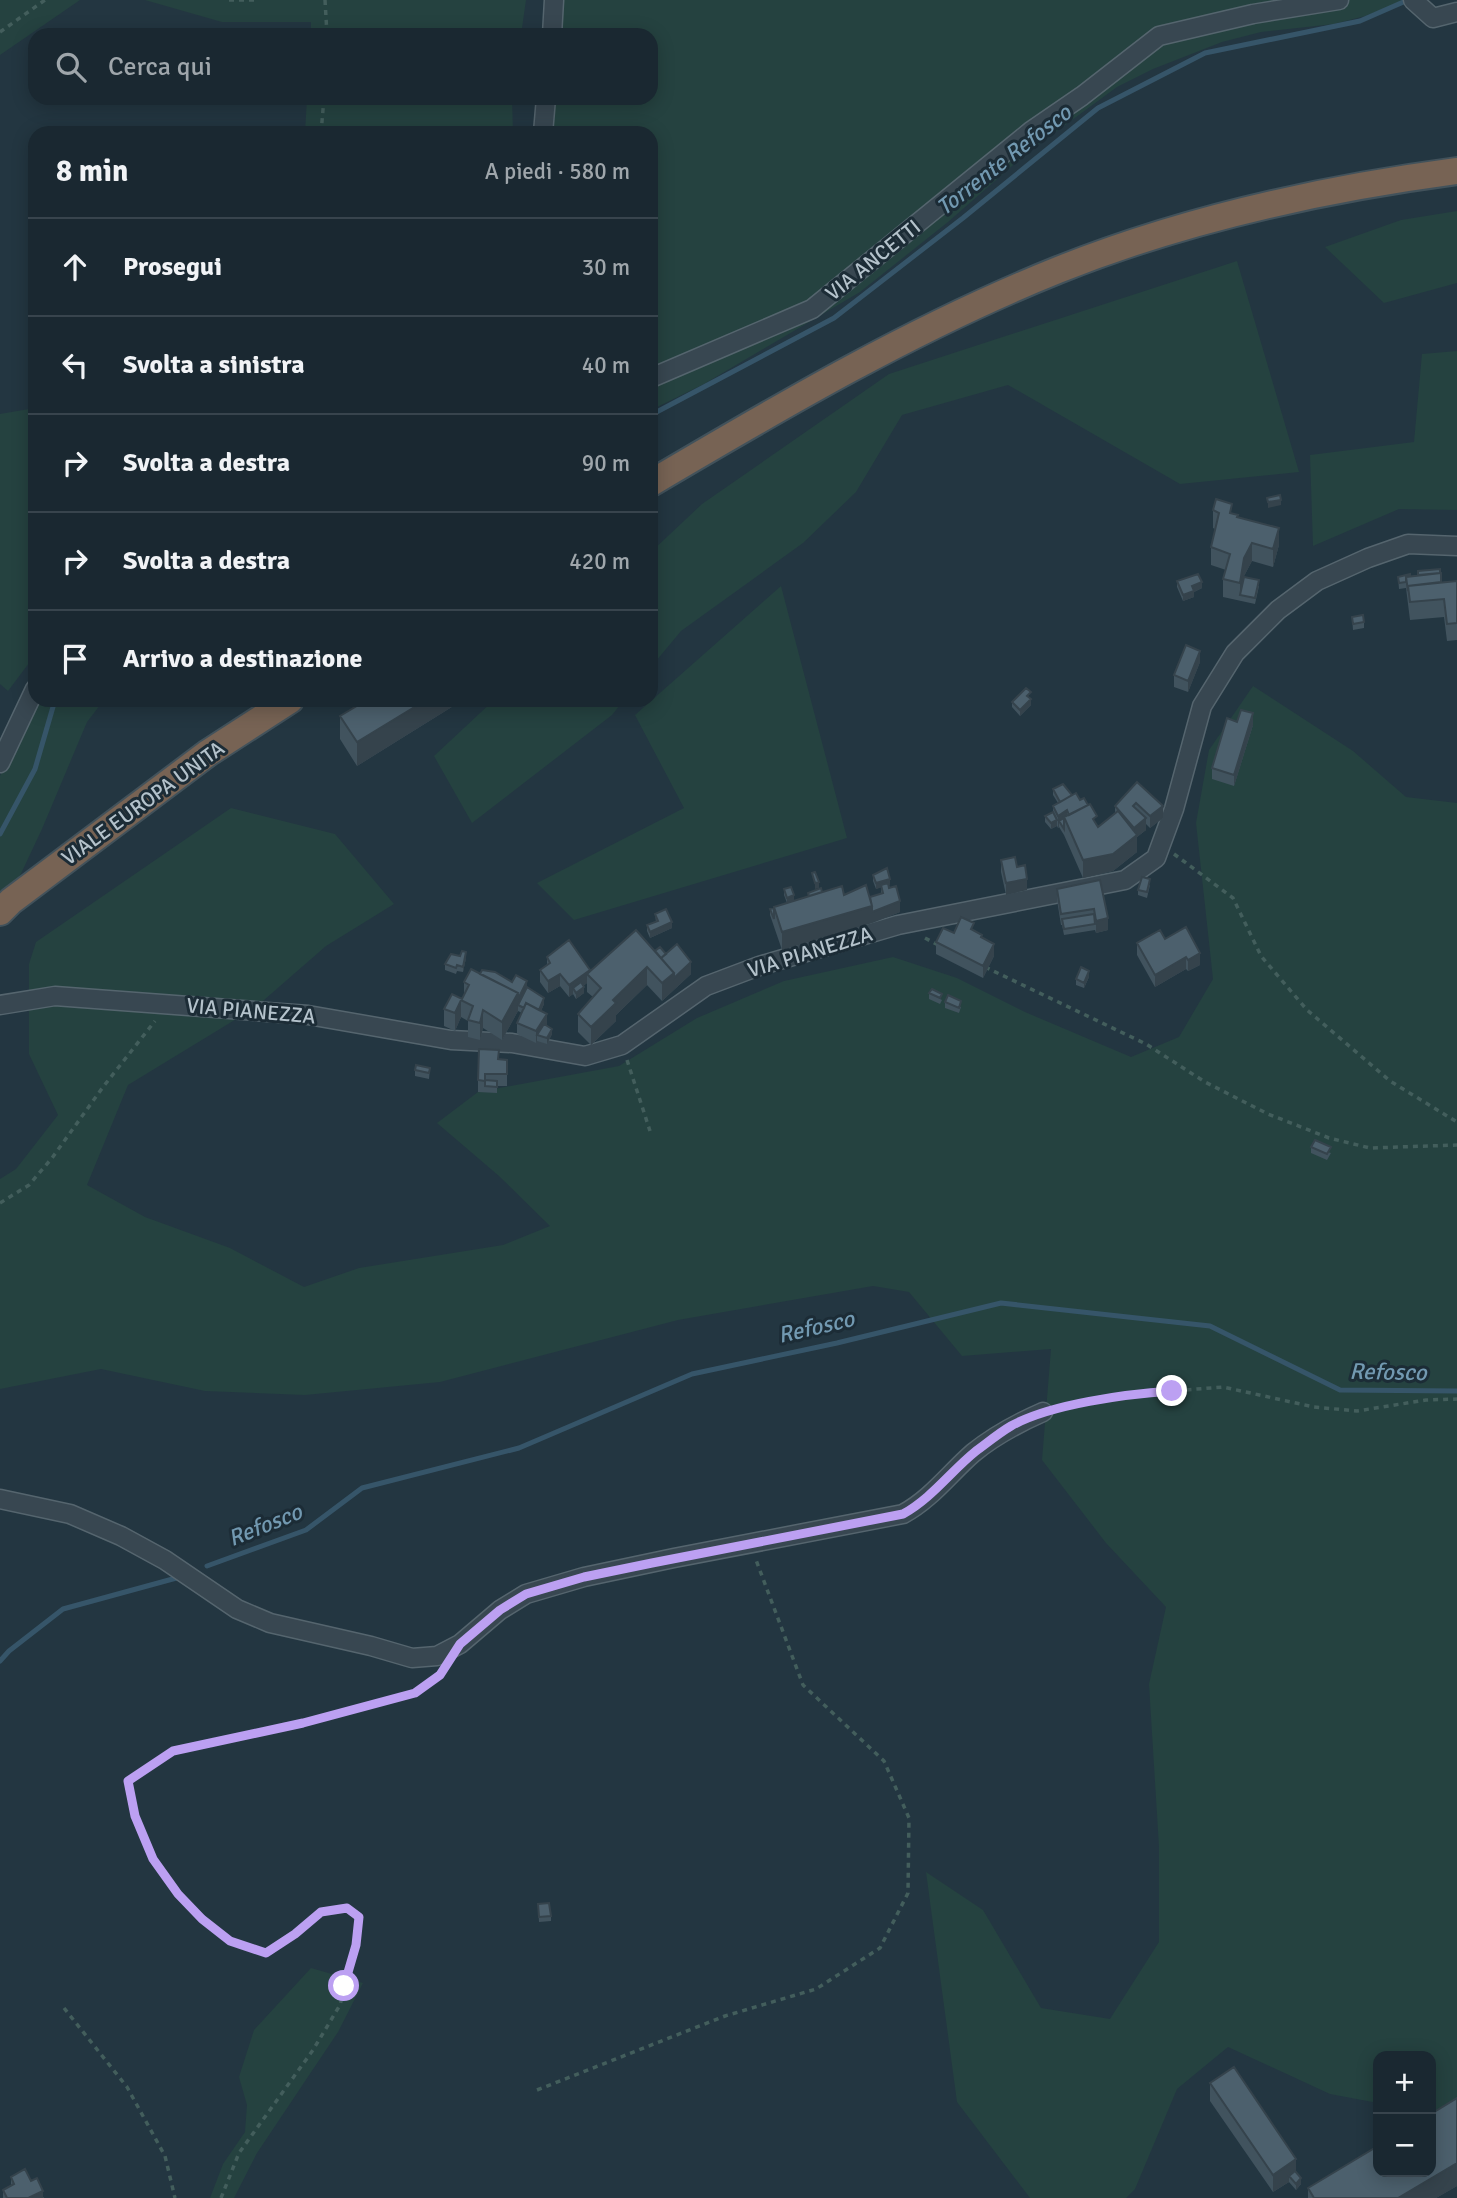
<!DOCTYPE html>
<html lang="it">
<head>
<meta charset="utf-8">
<style>
	body { margin:0; font-family:Signika,sans-serif; background:#27343d; color:#f1f3f6 }
	.controls { position:absolute; right:21px; bottom:21px; display:grid; overflow:hidden; border-radius:14px; box-shadow:0 4px 18px #0003 }
	.controls button { width:63px; height:63px; display:grid; place-items:center; padding:0; border:0; border-bottom:2px solid #38444d; background:#1a2831; color:#f1f3f6; font:35px sans-serif }
	.stop { position:absolute; width:21px; height:21px; margin:-16px; border:5px solid #bca0f2; border-radius:50%; background:#fff }
	.stop.end { background:#bca0f2; border-color:#fff; box-shadow:0 2px 7px #0008 }
	.list { margin:0; padding:0; list-style:none }
	h2 { display:flex; justify-content:space-between; align-items:center; height:91px; margin:0; padding:0 28px; font-size:30px }
	h2 small { font-size:23px; font-weight:400; color:#9fa6ab }
	.list li { display:grid; grid-template-columns:46px 1fr auto; gap:21px; align-items:center; box-sizing:border-box; height:98px; padding:0 28px; border-top:2px solid #38444d }
	.list b { display:block; font-size:26px; white-space:nowrap }
	.list em { font-size:23px; font-style:normal; color:#9fa6ab }
	.icon { flex:none; width:38px; height:38px; fill:none; stroke:currentColor; stroke-width:2; stroke-linecap:round; stroke-linejoin:round }
	.map { position:relative; flex:none; width:1457px; height:2198px; overflow:hidden }
	.search { position:absolute; background:#1a2831; box-shadow:0 4px 18px #0003; left:28px; top:28px; width:630px; height:77px; display:flex; align-items:center; gap:18px; box-sizing:border-box; padding:0 24px; border-radius:21px; color:#9fa6ab; font-size:26px }
	.panel { position:absolute; background:#1a2831; box-shadow:0 4px 18px #0003; left:28px; top:126px; width:630px; height:581px; border-radius:21px }
	.map>svg:first-child { display:block }
	.green { fill:#254240 }
	.lines { fill:none; stroke-linecap:round; stroke-linejoin:round }
	.stream { stroke:#365569; stroke-width:5 }
	.minor-casing { stroke:#55656e; stroke-width:21 }
	.highway-casing { stroke:#42525b; stroke-width:30 }
	.path { stroke:#435e5c; stroke-width:3.5; stroke-dasharray:5 5; stroke-linecap:butt }
	.minor { stroke:#384751; stroke-width:18 }
	.highway { stroke:#776354; stroke-width:26 }
	.wall { fill:#41535e }
	.shaded-wall { fill:#35434c }
	.building { fill:#4c606d; stroke:#35434c; stroke-width:2 }
	.route { stroke:#bca0f2; stroke-width:9 }
	.labels { text-anchor:middle; dominant-baseline:central; stroke-width:6; stroke-linejoin:round; paint-order:stroke }
	.street-label { font-size:21px; fill:#b4c2cb; stroke:#1c2c36 }
	.water-label { font-size:23px; font-style:italic; fill:#7299b1; stroke:#1c2c36 }
</style>
</head>
<body>
<div class="map">
<svg width="1457" height="2198" viewBox="0 0 1457 2198">
	<rect width="100%" height="100%" fill="#233641"/>
	<path class="green" d="M 0,0 L 80,0 L 0,55 Z
		M 145,0 L 526,0 L 521,35 L 311,35 L 311,22 L 222,22 Z
		M 553,0 L 1407,0 L 1365,16 L 1334,24 L 1261,32 L 1222,42 L 1153,69 L 1117,87 L 1027,153 L 948,222 L 860,292 L 704,384 L 651,410 L 651,133 L 540,133 L 540,98 L 651,98 L 651,35 L 548,35 Z
		M 307,98 L 512,98 L 513,133 L 305,133 Z
		M 1457,211 L 1457,283 L 1384,303 L 1325,247 L 1401,220 Z
		M 1237,261 L 1299,472 L 1180,484 L 1008,385 L 902,415 L 856,492 L 803,543 L 681,631 L 651,667 L 651,552 L 702,504 L 889,374 Z
		M 1457,351 L 1457,510 L 1399,509 L 1313,546 L 1310,455 L 1414,442 L 1422,354 Z
		M 35,408 L 35,655 L 8,691 L 0,684 L 0,414 Z
		M 781,586 L 847,838 L 574,920 L 537,883 L 684,808 L 635,715 Z
		M 1253,686 L 1353,751 L 1406,797 L 1457,803 L 1457,2112 L 1431,2111 L 1431,2056 L 1378,2056 L 1378,2103 L 1330,2094 L 1228,2047 L 1177,2089 L 1135,2189 L 1126,2198 L 1030,2198 L 957,2102 L 926,1872 L 983,1910 L 1041,2008 L 1110,2019 L 1159,1942 L 1159,1847 L 1149,1684 L 1166,1607 L 1106,1543 L 1042,1460 L 1051,1349 L 962,1356 L 909,1292 L 873,1286 L 678,1320 L 440,1382 L 305,1395 L 205,1391 L 101,1369 L 0,1389 L 0,1179 L 16,1169 L 58,1115 L 29,1054 L 29,964 L 36,942 L 231,808 L 335,834 L 394,904 L 326,946 L 256,1007 L 128,1085 L 87,1185 L 145,1217 L 230,1248 L 304,1287 L 359,1268 L 503,1245 L 550,1226 L 499,1176 L 437,1123 L 478,1092 L 619,1066 L 697,1018 L 784,981 L 893,957 L 957,978 L 1025,1012 L 1131,1057 L 1179,1037 L 1213,979 L 1196,823 L 1209,750 Z
		M 35,700 L 104,700 L 87,722 L 42,829 L 18,880 L 0,891 L 0,776 Z
		M 494,700 L 624,700 L 612,715 L 472,823 L 434,756 Z
		M 311,1968 L 363,1983 L 338,2032 L 257,2153 L 234,2198 L 210,2198 L 223,2164 L 245,2132 L 247,2105 L 239,2077 L 254,2030 Z"/>
	<g class="lines">
		<path class="stream" d="M 651,415 L 834,318 L 963,218 L 1098,108 L 1205,53 L 1360,21 L 1408,0
			M 0,834 L 35,769 L 55,700
			M 207,1566 L 306,1530 L 362,1488 L 519,1448 L 692,1374 L 837,1343 L 1001,1303 L 1210,1326 L 1340,1390 L 1457,1391
			M 0,1661 L 9,1651 L 63,1609 L 180,1577"/>
		<defs>
			<path id="minor" d="M 1413,0 L 1433,18 L 1457,12
				M 552,35 L 554,0
				M 543,133 L 546,98
				M 651,378 L 812,309 L 1031,131 L 1082,96 L 1159,36 L 1253,14 L 1339,0
				M 0,763 L 35,689
				M 0,1005 L 55,996 L 308,1015 L 451,1040 L 512,1043 L 585,1056 L 622,1045 L 706,986 L 759,966 L 898,925 L 1125,880 L 1156,858 L 1174,809 L 1202,706 L 1235,653 L 1278,610 L 1317,581 L 1368,558 L 1408,544 L 1457,546
				M 0,1499 L 70,1514 L 121,1536 L 165,1560 L 237,1609 L 270,1623 L 371,1646 L 412,1658 L 437,1656 L 460,1644 L 500,1610 L 526,1594 L 584,1577 L 674,1558 L 903,1514 C 931,1499 950,1473 973,1453 C 995,1435 1018,1423 1043,1412"/>
			<path id="highway" d="M 651,483 C 783,405 916,327 1058,270 C 1185,219 1322,189 1457,171
				M 0,912 L 11,901 L 208,753 L 290,700"/>
		</defs>
		<use href="#minor" class="minor-casing"/>
		<use href="#highway" class="highway-casing"/>
		<path class="path" d="M 229,0 L 254,0
			M 325,0 L 327,35
			M 0,32 L 45,0
			M 321,133 L 324,98
			M 1174,854 L 1233,898 L 1261,956 L 1307,1010 L 1390,1081 L 1457,1122
			M 925,938 L 940,946
			M 985,967 L 1146,1044 L 1205,1082 L 1268,1114 L 1329,1138 L 1370,1148 L 1457,1145
			M 627,1060 L 650,1131
			M 0,1203 L 29,1185 L 52,1158 L 103,1087 L 155,1021
			M 1058,1409 L 1147,1393 L 1223,1387 L 1314,1407 L 1357,1411 L 1426,1400 L 1457,1399
			M 64,2008 L 127,2087 L 165,2156 L 175,2198
			M 537,2090 L 725,2016 L 816,1989 L 880,1948 L 908,1893 L 909,1818 L 884,1761 L 803,1685 L 756,1560
			M 221,2198 L 239,2153 L 313,2050 L 340,2005 L 356,1945 L 359,1918 L 347,1907 L 321,1912 L 295,1934 L 266,1953 C 255,1949 241,1947 230,1941 C 222,1937 215,1930 209,1924 C 163,1887 139,1838 128,1781 L 173,1751 L 382,1703 L 415,1693 L 443,1672"/>
		<use href="#minor" class="minor"/>
		<use href="#highway" class="highway"/>
	</g>
	<path class="wall" d="M 1213,510 L 1232,514 L 1279,545 L 1273,567 L 1252,561 L 1244,576 L 1243,582 L 1259,586 L 1255,604 L 1223,597 L 1223,579 L 1226,570 L 1211,565 L 1211,547 L 1215,529 L 1213,528 Z
		M 1410,576 L 1441,582 L 1457,581 L 1457,640 L 1447,641 L 1444,617 L 1410,620 L 1406,588 L 1399,589 L 1398,577 Z
		M 1177,581 L 1202,588 L 1194,592 L 1194,597 L 1183,601 L 1177,587 Z
		M 1352,617 L 1364,622 L 1364,628 L 1353,630 Z
		M 1200,662 L 1188,692 L 1174,687 L 1174,675 Z
		M 1031,698 L 1031,705 L 1020,716 L 1012,707 L 1012,702 Z
		M 367,700 L 463,700 L 357,766 L 340,739 L 340,716 Z
		M 1253,725 L 1234,786 L 1212,779 L 1212,768 Z
		M 1137,782 L 1163,818 L 1150,828 L 1146,824 L 1146,830 L 1137,837 L 1137,852 L 1113,871 L 1083,878 L 1064,835 L 1059,827 L 1058,828 L 1057,826 L 1051,829 L 1045,822 L 1045,816 L 1053,812 L 1053,806 L 1058,803 L 1053,795 L 1053,789 L 1098,827 L 1115,814 L 1115,806 Z
		M 1001,860 L 1017,867 L 1027,890 L 1006,895 L 1001,872 Z
		M 873,875 L 890,885 L 889,885 L 900,912 L 872,923 L 782,950 L 770,915 L 770,909 L 787,903 L 784,895 L 784,889 L 794,901 L 808,896 L 808,893 L 822,892 L 870,897 L 881,894 L 881,887 L 876,889 L 873,881 Z
		M 1100,880 L 1108,930 L 1096,933 L 1095,930 L 1064,935 L 1062,925 L 1061,925 L 1057,900 L 1057,889 Z
		M 1150,885 L 1147,898 L 1138,895 L 1138,890 Z
		M 655,914 L 672,928 L 650,938 L 647,931 L 647,925 L 656,922 Z
		M 974,931 L 994,956 L 983,978 L 936,954 L 936,942 L 954,933 Z
		M 1165,939 L 1200,965 L 1188,971 L 1186,969 L 1155,987 L 1137,955 L 1137,943 Z
		M 666,954 L 691,974 L 662,1001 L 647,985 L 616,1015 L 616,1021 L 591,1045 L 578,1032 L 578,1014 L 593,997 L 587,992 L 587,983 L 583,986 L 584,993 L 576,999 L 573,994 L 569,997 L 560,986 L 548,993 L 540,982 L 540,970 L 547,965 L 547,957 L 590,972 Z
		M 466,958 L 463,972 L 457,971 L 456,974 L 445,970 L 445,964 Z
		M 480,974 L 527,987 L 544,1004 L 541,1011 L 547,1025 L 552,1034 L 547,1044 L 537,1041 L 536,1043 L 517,1034 L 517,1023 L 522,1013 L 518,1011 L 502,1040 L 483,1028 L 480,1040 L 468,1037 L 468,1021 L 461,1017 L 455,1031 L 444,1026 L 444,1009 L 462,999 L 464,994 L 464,982 Z
		M 1089,977 L 1084,988 L 1076,985 L 1076,979 Z
		M 929,993 L 942,1000 L 940,1004 L 929,999 Z
		M 945,1002 L 961,1007 L 959,1013 L 945,1008 Z
		M 499,1059 L 507,1071 L 507,1086 L 497,1086 L 497,1093 L 478,1092 L 478,1080 Z
		M 430,1068 L 429,1079 L 415,1076 L 415,1070 Z
		M 1311,1147 L 1331,1153 L 1327,1160 L 1311,1153 Z
		M 538,1904 L 551,1916 L 551,1921 L 539,1922 Z
		M 1210,2083 L 1296,2173 L 1301,2184 L 1296,2190 L 1289,2182 L 1273,2192 L 1210,2101 Z
		M 1457,2098 L 1457,2186 L 1436,2198 L 1308,2198 L 1308,2188 Z
		M 11,2177 L 31,2181 L 44,2198 L 3,2198 L 3,2190 L 11,2186 Z"/>
	<path class="shaded-wall" d="M 1281,500 L 1281,505 L 1268,508 L 1268,502 Z
		M 1279,528 L 1279,545 L 1273,567 L 1273,549 Z
		M 1252,543 L 1252,561 L 1244,576 L 1241,595 L 1240,595 L 1240,600 L 1240,583 L 1244,558 Z
		M 1202,582 L 1202,588 L 1194,592 L 1194,597 L 1183,601 L 1183,595 L 1192,586 Z
		M 1200,651 L 1200,662 L 1188,692 L 1188,681 Z
		M 1031,699 L 1031,705 L 1020,716 L 1020,710 Z
		M 426,700 L 463,700 L 357,766 L 357,742 Z
		M 1253,713 L 1253,725 L 1234,786 L 1234,775 Z
		M 1163,806 L 1163,818 L 1150,828 L 1150,816 Z
		M 1067,810 L 1067,822 L 1064,817 L 1059,821 L 1059,827 L 1058,828 L 1058,816 Z
		M 1146,818 L 1146,830 L 1137,837 L 1137,852 L 1113,871 L 1083,878 L 1083,860 L 1134,837 L 1134,828 Z
		M 1057,820 L 1057,826 L 1051,829 L 1051,823 Z
		M 890,879 L 890,885 L 876,889 L 876,883 Z
		M 1027,879 L 1027,890 L 1006,895 L 1006,883 Z
		M 819,882 L 819,888 L 815,889 L 815,883 Z
		M 794,895 L 794,901 L 787,903 L 787,898 Z
		M 900,901 L 900,912 L 872,923 L 872,912 Z
		M 872,906 L 872,923 L 782,950 L 782,932 Z
		M 1108,918 L 1108,930 L 1096,933 L 1096,921 Z
		M 672,922 L 672,928 L 650,938 L 650,932 Z
		M 994,944 L 994,956 L 983,978 L 983,966 Z
		M 466,952 L 466,958 L 463,972 L 463,967 Z
		M 1200,953 L 1200,965 L 1188,971 L 1188,960 Z
		M 1186,957 L 1186,969 L 1155,987 L 1155,975 Z
		M 691,962 L 691,974 L 662,1001 L 662,983 L 674,973 Z
		M 647,967 L 647,985 L 616,1015 L 616,1021 L 591,1045 L 591,1027 L 613,1000 Z
		M 590,970 L 590,977 L 587,974 L 587,983 L 576,992 L 573,988 L 573,994 L 569,997 L 569,985 Z
		M 1089,971 L 1089,977 L 1084,988 L 1084,983 Z
		M 560,974 L 560,986 L 548,993 L 548,981 Z
		M 527,981 L 527,992 L 518,1005 L 518,999 Z
		M 584,987 L 584,993 L 576,999 L 576,993 Z
		M 518,993 L 518,1011 L 502,1040 L 502,1022 Z
		M 544,998 L 544,1004 L 537,1021 L 537,1015 Z
		M 461,1000 L 461,1017 L 455,1031 L 455,1013 Z
		M 483,1010 L 483,1028 L 480,1040 L 480,1023 Z
		M 547,1014 L 547,1026 L 537,1035 L 537,1041 L 536,1043 L 536,1031 Z
		M 552,1029 L 552,1034 L 547,1044 L 547,1038 Z
		M 1296,2159 L 1296,2176 L 1289,2176 L 1289,2182 L 1273,2192 L 1273,2175 Z
		M 1457,2163 L 1457,2186 L 1436,2198 L 1398,2198 Z
		M 1301,2178 L 1301,2184 L 1296,2190 L 1296,2184 Z
		M 43,2191 L 43,2198 L 30,2198 L 30,2197 Z"/>
	<path class="building" d="M 1280,495 L 1281,500 L 1268,502 L 1267,498 Z
		M 1216,499 L 1232,504 L 1230,513 L 1238,515 L 1237,517 L 1279,528 L 1273,549 L 1252,543 L 1244,558 L 1240,583 L 1223,579 L 1230,554 L 1211,547 L 1219,513 L 1213,510 Z
		M 1440,569 L 1440,573 L 1418,575 L 1418,571 Z
		M 1441,573 L 1441,582 L 1408,586 L 1408,591 L 1406,577 Z
		M 1198,574 L 1202,582 L 1192,586 L 1194,591 L 1183,595 L 1177,581 Z
		M 1410,574 L 1410,576 L 1406,577 L 1406,582 L 1399,583 L 1398,577 Z
		M 1244,577 L 1259,580 L 1255,598 L 1240,595 Z
		M 1457,581 L 1457,623 L 1447,624 L 1444,599 L 1410,602 L 1408,586 Z
		M 1363,615 L 1364,622 L 1353,624 L 1352,617 Z
		M 1186,645 L 1200,651 L 1188,681 L 1174,675 Z
		M 1026,688 L 1031,692 L 1027,696 L 1031,699 L 1020,710 L 1012,702 Z
		M 367,700 L 426,700 L 357,742 L 340,716 Z
		M 1241,710 L 1253,713 L 1234,775 L 1212,768 L 1227,718 L 1237,722 Z
		M 1137,782 L 1163,806 L 1150,816 L 1136,803 L 1133,806 L 1146,818 L 1134,828 L 1115,806 Z
		M 1063,784 L 1072,795 L 1060,802 L 1053,789 Z
		M 1076,793 L 1080,800 L 1084,798 L 1088,805 L 1069,815 L 1067,810 L 1058,816 L 1053,806 Z
		M 1090,804 L 1097,816 L 1093,819 L 1098,827 L 1118,811 L 1137,835 L 1113,854 L 1083,860 L 1064,817 Z
		M 1053,812 L 1057,820 L 1051,823 L 1045,816 Z
		M 1064,818 L 1064,829 L 1059,821 Z
		M 1015,857 L 1017,867 L 1025,865 L 1027,879 L 1006,883 L 1001,860 Z
		M 887,868 L 890,879 L 876,883 L 873,875 Z
		M 815,872 L 819,882 L 815,883 L 812,873 Z
		M 1142,877 L 1150,879 L 1147,892 L 1138,890 Z
		M 1100,880 L 1108,918 L 1096,921 L 1094,909 L 1061,914 L 1057,889 Z
		M 888,883 L 889,888 L 896,886 L 900,901 L 872,912 L 872,906 L 870,897 L 883,893 L 881,885 Z
		M 866,885 L 872,906 L 782,932 L 774,907 L 842,886 L 844,895 Z
		M 791,887 L 794,895 L 787,898 L 784,889 Z
		M 821,888 L 822,892 L 809,896 L 808,893 Z
		M 774,908 L 774,919 L 770,909 Z
		M 666,909 L 672,922 L 650,932 L 647,925 L 658,921 L 655,914 Z
		M 1094,914 L 1095,924 L 1064,929 L 1062,919 Z
		M 961,917 L 974,923 L 971,929 L 982,935 L 981,937 L 994,944 L 983,966 L 936,942 L 943,928 L 954,933 Z
		M 1186,927 L 1200,953 L 1188,960 L 1186,957 L 1155,975 L 1137,943 L 1160,930 L 1165,939 Z
		M 636,930 L 674,973 L 662,983 L 647,967 L 613,1000 L 616,1003 L 591,1027 L 578,1014 L 601,988 L 587,974 Z
		M 569,940 L 590,970 L 569,985 L 560,974 L 548,981 L 540,970 L 550,963 L 547,957 Z
		M 677,944 L 691,962 L 674,978 L 674,973 L 661,958 Z
		M 660,947 L 666,954 L 661,958 L 655,951 Z
		M 462,951 L 466,952 L 463,967 L 457,965 L 456,968 L 445,964 L 451,954 L 460,956 Z
		M 1081,967 L 1089,971 L 1084,983 L 1076,979 Z
		M 471,969 L 518,993 L 502,1022 L 483,1010 L 480,1023 L 468,1020 L 473,1006 L 461,1000 L 455,1013 L 444,1009 L 452,994 L 462,999 L 469,985 L 464,982 Z
		M 482,970 L 495,972 L 512,982 L 516,975 L 527,981 L 518,999 L 518,993 L 480,974 Z
		M 581,982 L 584,987 L 576,993 L 573,988 Z
		M 527,987 L 544,998 L 539,1010 L 526,1003 L 524,1008 L 518,1005 Z
		M 932,989 L 942,994 L 940,998 L 929,993 Z
		M 948,995 L 961,1001 L 959,1008 L 945,1002 Z
		M 526,1003 L 547,1014 L 536,1031 L 517,1023 Z
		M 544,1024 L 552,1029 L 547,1038 L 537,1035 Z
		M 479,1049 L 499,1050 L 498,1059 L 507,1060 L 507,1074 L 485,1074 L 485,1081 L 478,1080 Z
		M 416,1065 L 430,1068 L 429,1073 L 415,1070 Z
		M 485,1080 L 497,1081 L 497,1087 L 485,1086 Z
		M 1315,1140 L 1331,1147 L 1327,1154 L 1311,1147 Z
		M 549,1903 L 551,1916 L 539,1917 L 538,1904 Z
		M 1234,2067 L 1296,2159 L 1273,2175 L 1210,2083 Z
		M 1457,2098 L 1457,2163 L 1398,2198 L 1314,2198 L 1308,2188 L 1378,2146 L 1378,2172 L 1431,2172 L 1431,2114 Z
		M 25,2169 L 31,2181 L 37,2178 L 43,2191 L 30,2197 L 31,2198 L 7,2198 L 3,2190 L 14,2184 L 11,2177 Z
		M 1295,2171 L 1301,2178 L 1296,2184 L 1289,2176 Z"/>
	<g class="lines">
		<path class="route" d="M 344,1986 L 356,1945 L 359,1917 L 347,1908 L 321,1912 L 295,1934 L 266,1953 L 230,1941 L 202,1919 L 178,1894 L 153,1859 L 135,1816 L 128,1781 L 173,1751 L 303,1723 L 415,1693 L 440,1675 L 460,1644 L 500,1610 L 526,1594 L 584,1577 L 652,1563 L 903,1514 C 932,1498 951,1471 976,1451 C 987,1443 999,1433 1011,1426 C 1050,1404 1127,1394 1172,1391"/>
	</g>
	<g class="labels">
		<g class="street-label">
			<text transform="translate(873 260) rotate(-39)">VIA ANCETTI</text>
			<text transform="translate(143 803) rotate(-36)">VIALE EUROPA UNITA</text>
			<text transform="translate(810 952) rotate(-17)">VIA PIANEZZA</text>
			<text transform="translate(251 1011) rotate(5)">VIA PIANEZZA</text>
		</g>
		<g class="water-label">
			<text transform="translate(1004 160) rotate(-38)">Torrente Refosco</text>
			<text transform="translate(816 1327) rotate(-13)">Refosco</text>
			<text transform="translate(1388 1372) rotate(1)">Refosco</text>
			<text transform="translate(265 1525) rotate(-22)">Refosco</text>
		</g>
	</g>
</svg>
<div class="controls">
<button>+</button>
<button>−</button>
</div>
<div class="stop" style="left:344px;top:1986px"></div>
<div class="stop end" style="left:1172px;top:1391px"></div>
<div class="search"><svg class="icon" aria-label="search" viewBox="0 0 24 24"><circle cx="10" cy="10" r="6"/><path d="M15 15l6 6"/></svg>Cerca qui</div>
<section class="panel">
<h2>8 min<small>A piedi · 580 m</small></h2>
<ul class="list">
<li><svg class="icon" aria-label="ahead" viewBox="0 0 24 24"><path d="M12 20V5M6 11l6-6 6 6"/></svg><div><b>Prosegui</b></div><em>30 m</em></li>
<li><svg class="icon" aria-label="left" viewBox="0 0 24 24"><path d="M17 20v-9H6M10 6l-5 5 5 5"/></svg><div><b>Svolta a sinistra</b></div><em>40 m</em></li>
<li><svg class="icon" aria-label="right" viewBox="0 0 24 24"><path d="M7 20v-9h11M14 6l5 5-5 5"/></svg><div><b>Svolta a destra</b></div><em>90 m</em></li>
<li><svg class="icon" aria-label="right" viewBox="0 0 24 24"><path d="M7 20v-9h11M14 6l5 5-5 5"/></svg><div><b>Svolta a destra</b></div><em>420 m</em></li>
<li><svg class="icon" aria-label="arrive" viewBox="0 0 24 24"><path d="M6 21V4h12l-3 4 3 4H6"/></svg><div><b>Arrivo a destinazione</b></div></li>
</ul>
</section>
</div>
</body>
</html>
